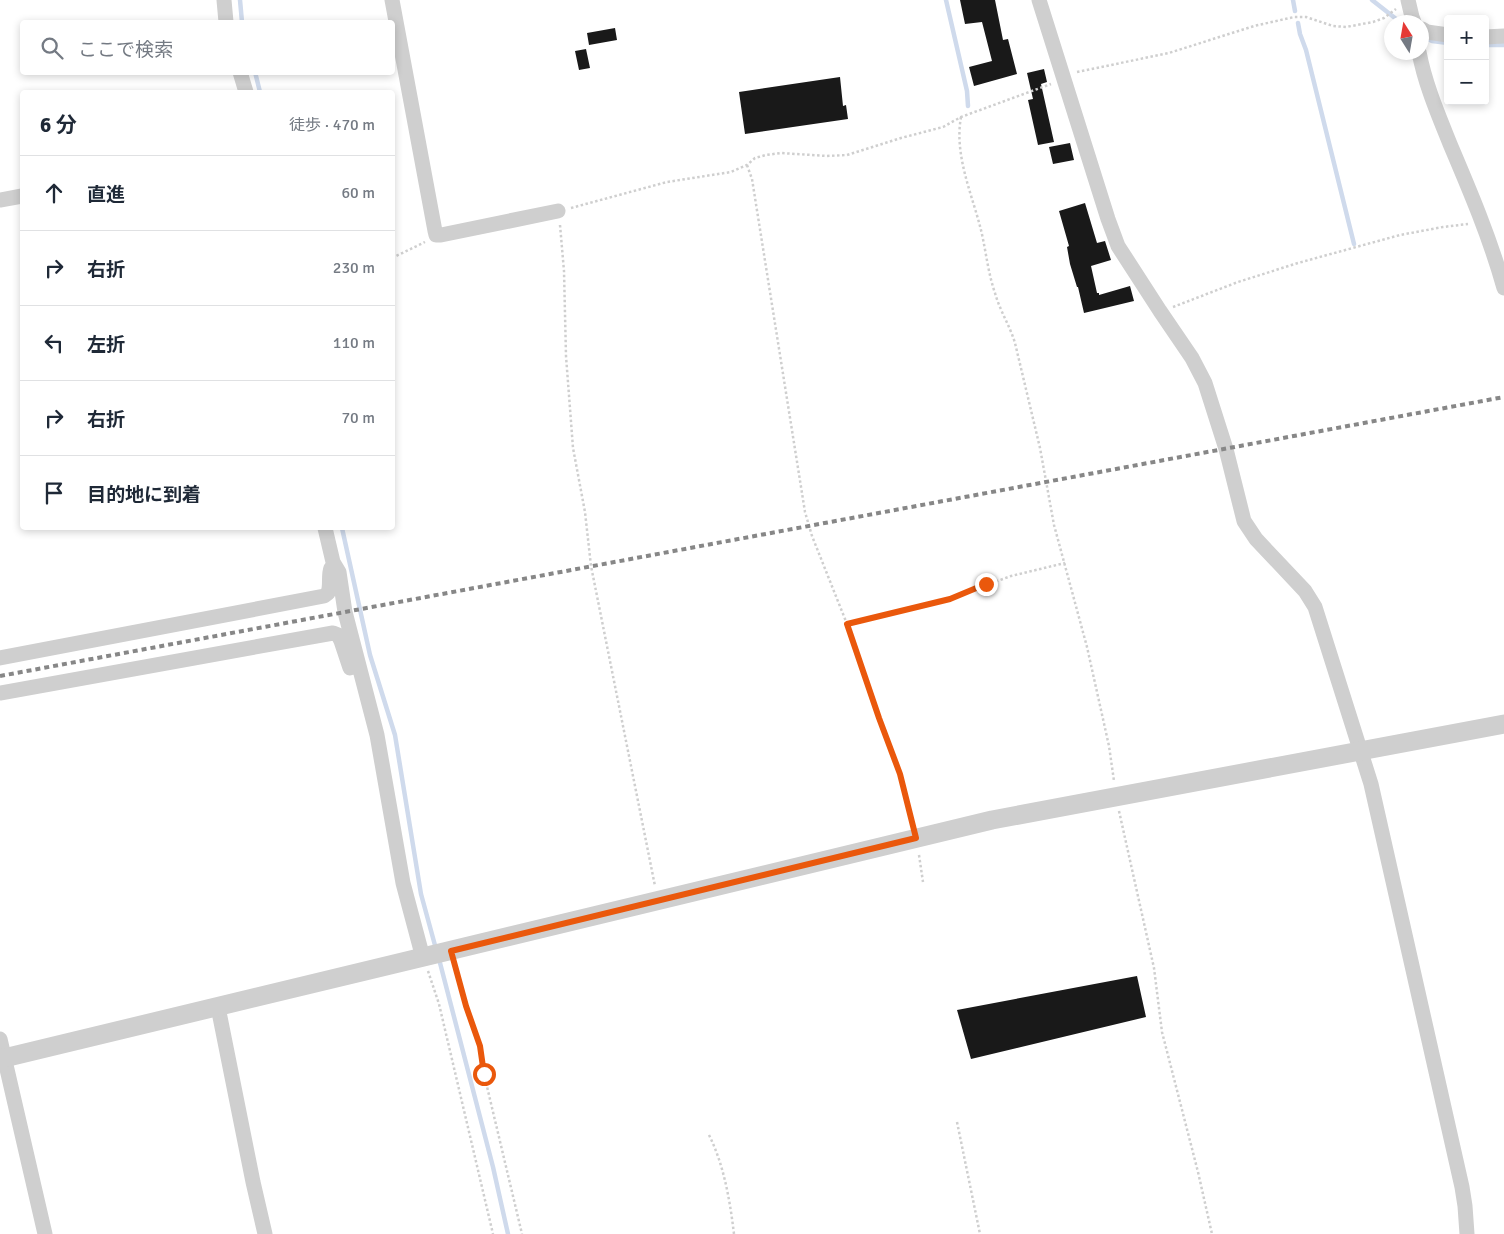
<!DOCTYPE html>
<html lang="ja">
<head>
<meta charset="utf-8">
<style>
	body { margin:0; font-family:Signika,"Noto Sans JP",sans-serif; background:#f2f2f3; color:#1f2937 }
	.controls { position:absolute; right:15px; top:15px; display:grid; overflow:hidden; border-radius:5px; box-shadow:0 2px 8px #0003 }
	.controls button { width:45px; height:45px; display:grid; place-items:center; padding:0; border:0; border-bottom:1px solid #e0e1e3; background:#fff; color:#1f2937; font:25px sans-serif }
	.compass { position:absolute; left:1384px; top:15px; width:45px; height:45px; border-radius:50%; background:#fff; box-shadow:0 2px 8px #0003; rotate:349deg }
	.stop { position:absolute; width:15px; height:15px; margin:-11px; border:4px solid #ea580c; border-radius:50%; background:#fff }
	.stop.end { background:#ea580c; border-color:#fff; box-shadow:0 1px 5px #0008 }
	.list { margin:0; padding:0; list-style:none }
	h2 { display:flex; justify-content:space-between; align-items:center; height:65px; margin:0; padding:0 20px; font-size:21px }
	h2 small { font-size:16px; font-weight:400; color:#747a83 }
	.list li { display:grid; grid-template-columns:32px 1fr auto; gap:15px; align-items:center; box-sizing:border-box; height:75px; padding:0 20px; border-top:1px solid #e0e1e3 }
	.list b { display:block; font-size:19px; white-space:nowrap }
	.list em { font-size:16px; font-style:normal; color:#747a83 }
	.icon { flex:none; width:28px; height:28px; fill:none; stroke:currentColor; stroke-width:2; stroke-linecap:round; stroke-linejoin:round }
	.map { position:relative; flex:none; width:1504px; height:1234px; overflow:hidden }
	.search { position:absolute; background:#fff; box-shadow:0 2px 8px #0003; left:20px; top:20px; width:375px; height:55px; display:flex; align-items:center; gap:12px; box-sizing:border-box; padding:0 18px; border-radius:5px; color:#747a83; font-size:19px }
	.panel { position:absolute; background:#fff; box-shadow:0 2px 8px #0003; left:20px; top:90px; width:375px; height:440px; border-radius:5px }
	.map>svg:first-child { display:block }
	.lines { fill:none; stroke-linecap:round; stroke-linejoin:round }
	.stream { stroke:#cfdaec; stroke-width:4.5 }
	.building { fill:#191919 }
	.path { stroke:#cfcfcf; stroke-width:2.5; stroke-dasharray:2.5 2.5; stroke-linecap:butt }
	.minor { stroke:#cfcfcf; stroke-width:15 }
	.tertiary { stroke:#cfcfcf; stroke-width:19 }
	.rail { stroke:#878787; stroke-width:4; stroke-dasharray:5 4; stroke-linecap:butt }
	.route { stroke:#ea580c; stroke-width:6 }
</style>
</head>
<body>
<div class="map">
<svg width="1504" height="1234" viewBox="0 0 1504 1234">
	<rect width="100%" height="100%" fill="#fff"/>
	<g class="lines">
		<path class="stream" d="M 240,0 L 242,22
			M 946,0 L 967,91 L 968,106
			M 1293,0 L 1295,11
			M 1372,0 L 1400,22
			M 1298,23 L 1300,34 L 1306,50 L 1354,244
			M 1425,38 L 1432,41 L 1448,43
			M 1485,45 L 1504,45
			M 255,72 L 260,92
			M 342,528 L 370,655 L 395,735 L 421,894 L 436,949
			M 439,959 L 493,1167 L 508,1234"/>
	</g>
	<path class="building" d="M 960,0 L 995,0 L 1003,40 L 1008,39 L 1017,74 L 974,86 L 969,67 L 992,61 L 982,22 L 965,24 Z
		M 615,28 L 617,40 L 589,45 L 587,33 Z
		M 586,49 L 590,68 L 579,70 L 575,51 Z
		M 1044,69 L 1047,82 L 1041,84 L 1054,142 L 1038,145 L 1028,100 L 1033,99 L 1027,73 Z
		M 840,77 L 843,106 L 846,105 L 848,119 L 745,134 L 739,92 Z
		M 1070,143 L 1074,160 L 1053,164 L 1049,147 Z
		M 1085,203 L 1097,243 L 1105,241 L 1111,260 L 1091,266 L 1097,293 L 1099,293 L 1099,295 L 1130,286 L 1134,301 L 1084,313 L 1078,287 L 1077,287 L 1070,264 L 1067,247 L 1069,246 L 1059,211 Z
		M 1137,976 L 1146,1017 L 971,1059 L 957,1010 Z"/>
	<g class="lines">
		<path class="path" d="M 1077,72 L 1169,53 L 1254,26 L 1294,17 L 1306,17 L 1333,26 L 1346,27 L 1373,22 L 1384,18 L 1396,9
			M 961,117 C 954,155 972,194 981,230 C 986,251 988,273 995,293 C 1000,311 1010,326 1015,343 L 1040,448 L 1054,525 L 1087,647 L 1109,746 L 1114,781
			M 747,165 L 752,179 L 805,512 L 812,536 L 847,624 L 879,718 L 900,774 L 912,823
			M 571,208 L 667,182 L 731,172 L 747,165 L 755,158 L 766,155 L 781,153 L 827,156 L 847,155 L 901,138 L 943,127 L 961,117 L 1051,84
			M 560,225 L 564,271 L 566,356 L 573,448 L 585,512 L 591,566 L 655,886
			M 392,258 L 425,242
			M 1173,307 L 1238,282 L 1298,263 L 1400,235 L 1443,227 L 1468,224
			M 847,624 L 949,599 L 1011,576 L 1065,563
			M 1119,811 L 1154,968 L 1162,1032 L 1198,1172 L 1212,1234
			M 919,855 L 923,882
			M 455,967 L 466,1006 L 480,1047 L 484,1074 L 522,1234
			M 428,971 L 439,1004 L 493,1234
			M 957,1122 L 980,1234
			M 709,1135 C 724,1165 730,1201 734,1234"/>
		<path class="minor" d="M 224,0 L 226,22
			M 392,0 L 435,231 L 436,235 L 441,235 L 558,211
			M 1039,0 L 1108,219 L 1118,246 L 1160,311 L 1192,358 L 1205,383 L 1226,449 L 1244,521 L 1256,539 L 1305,591 L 1315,607 L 1371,784 L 1462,1187 L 1465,1206 L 1467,1234
			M 1408,0 L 1412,17 L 1414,22
			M 1422,29 L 1427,32 L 1448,35
			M 1485,37 L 1504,36
			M 1419,52 C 1425,84 1438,114 1450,144 C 1470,191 1490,238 1504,288
			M 240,72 L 246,92
			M 0,200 L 22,196
			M 325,528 L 333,562 L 339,572 L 345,612 L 377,735 L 403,883 L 423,958
			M 0,658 L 324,596 L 328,593 C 331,585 328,576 331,568
			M 0,693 L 333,633 L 338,635 L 341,641 L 350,668
			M 218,1007 L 253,1182 L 265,1234
			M 0,1039 L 45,1234"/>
		<path class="tertiary" d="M 0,1059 L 992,820 L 1504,724"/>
		<path class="rail" d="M 0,676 L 1504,397"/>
	</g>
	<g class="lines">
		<path class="route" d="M 484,1074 L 480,1046 L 466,1006 L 451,951 L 916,838 L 900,774 L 879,718 L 847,624 L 950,599 L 986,584"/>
	</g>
</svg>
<div class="controls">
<button>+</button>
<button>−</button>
</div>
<svg class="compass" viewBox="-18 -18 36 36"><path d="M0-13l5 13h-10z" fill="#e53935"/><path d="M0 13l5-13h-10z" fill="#747a83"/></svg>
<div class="stop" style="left:484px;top:1074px"></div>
<div class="stop end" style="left:986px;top:584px"></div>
<div class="search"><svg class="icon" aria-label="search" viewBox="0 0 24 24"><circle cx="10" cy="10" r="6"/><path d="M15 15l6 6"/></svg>ここで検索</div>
<section class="panel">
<h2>6 分<small>徒歩 · 470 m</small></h2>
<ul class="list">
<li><svg class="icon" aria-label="ahead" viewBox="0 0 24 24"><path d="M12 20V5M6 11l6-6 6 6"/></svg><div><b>直進</b></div><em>60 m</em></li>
<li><svg class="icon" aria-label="right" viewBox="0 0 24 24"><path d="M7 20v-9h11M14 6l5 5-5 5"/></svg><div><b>右折</b></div><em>230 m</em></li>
<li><svg class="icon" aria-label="left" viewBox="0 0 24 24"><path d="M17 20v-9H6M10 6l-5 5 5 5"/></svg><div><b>左折</b></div><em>110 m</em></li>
<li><svg class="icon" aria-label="right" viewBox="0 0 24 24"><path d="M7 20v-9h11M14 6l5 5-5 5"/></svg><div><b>右折</b></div><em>70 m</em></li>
<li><svg class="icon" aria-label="arrive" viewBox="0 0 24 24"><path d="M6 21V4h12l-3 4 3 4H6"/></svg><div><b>目的地に到着</b></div></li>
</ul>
</section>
</div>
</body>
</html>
